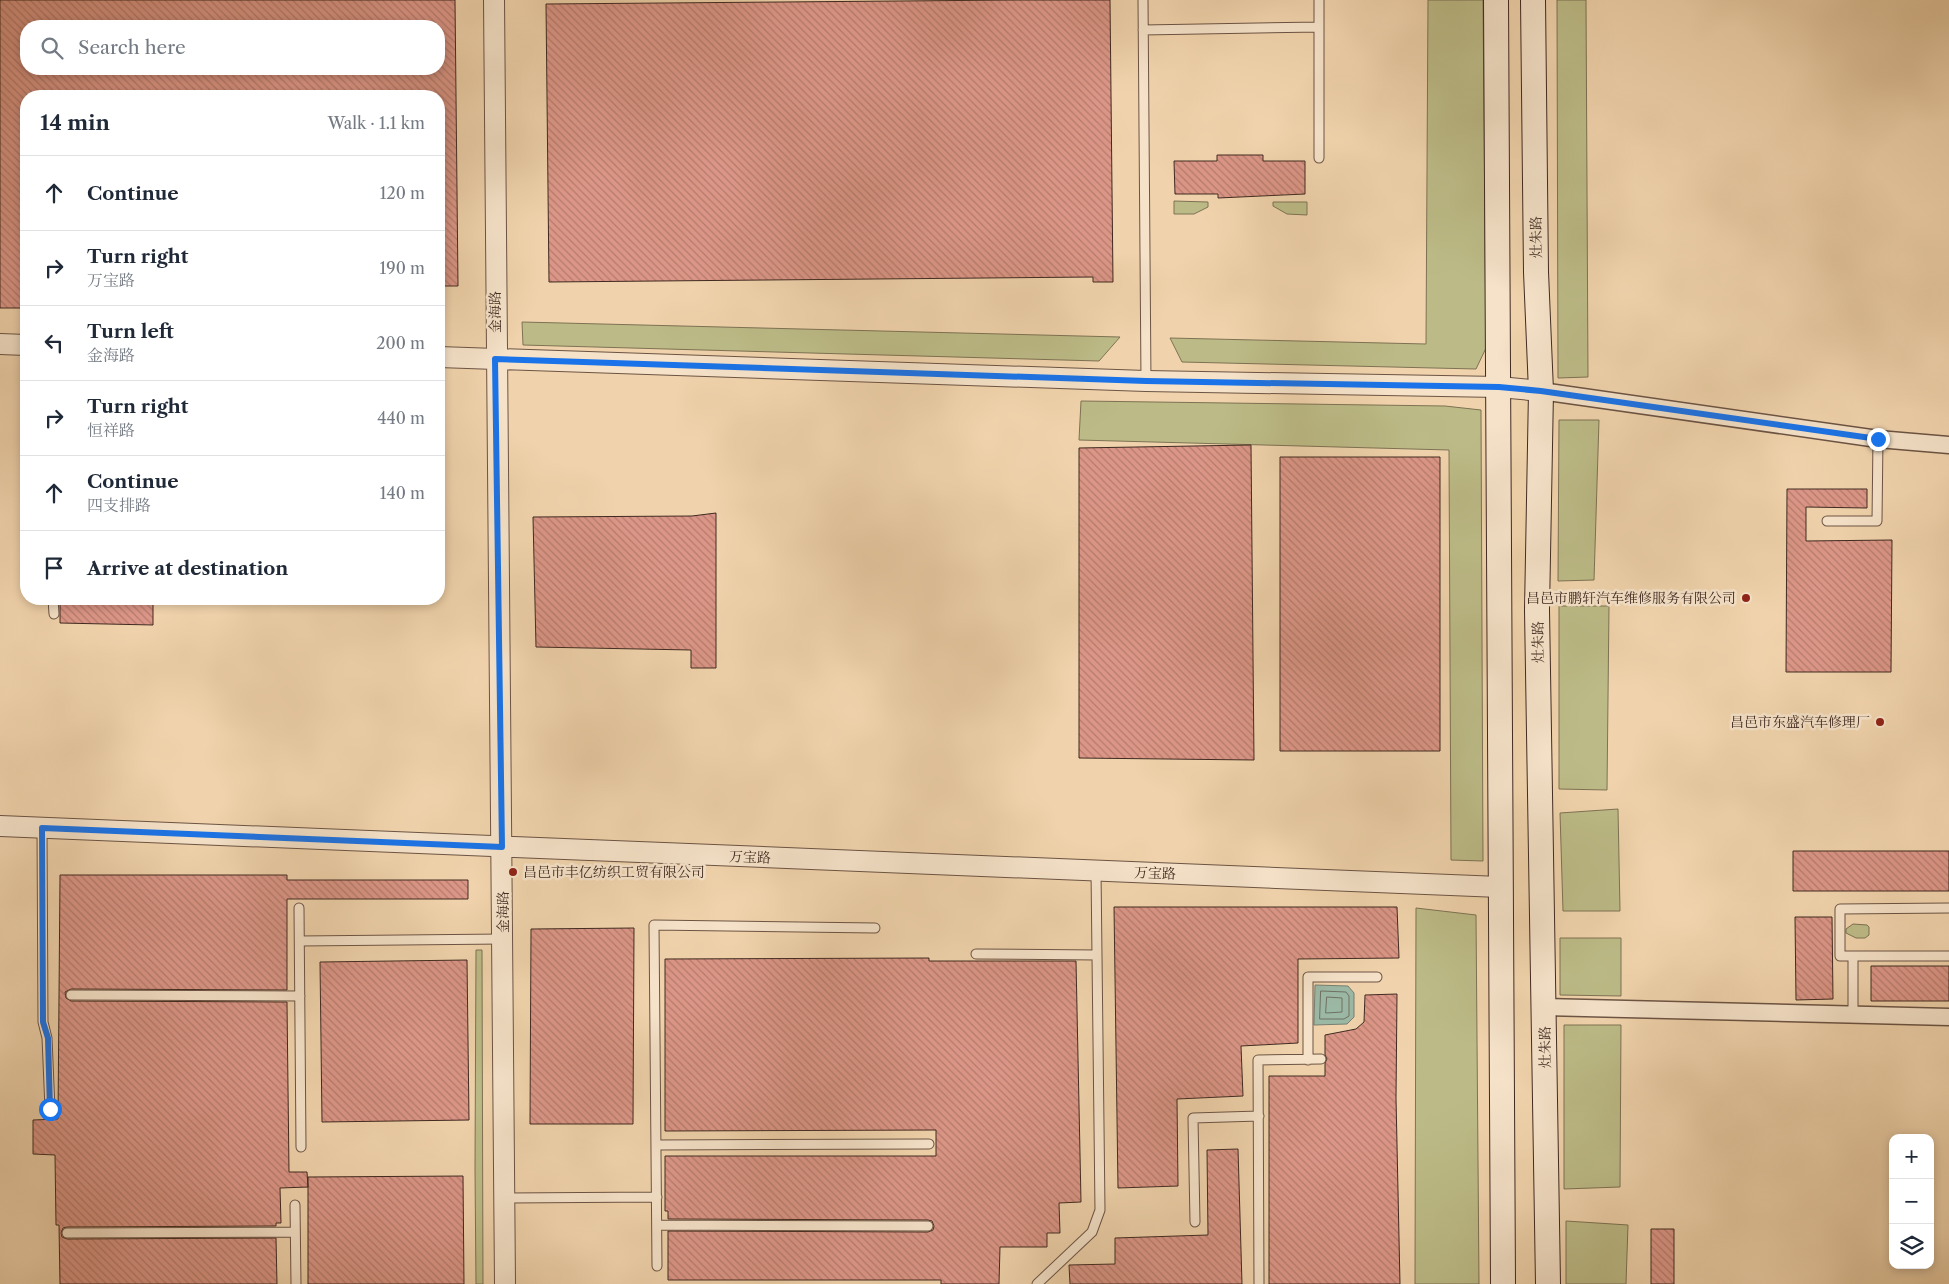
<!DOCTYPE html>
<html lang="en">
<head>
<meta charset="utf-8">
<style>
	body { margin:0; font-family:"Libre Caslon Text","Noto Serif SC",serif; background:#f2f2f3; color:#1f2937 }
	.controls { position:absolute; right:15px; bottom:15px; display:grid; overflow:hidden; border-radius:10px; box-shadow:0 2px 8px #0003 }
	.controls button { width:45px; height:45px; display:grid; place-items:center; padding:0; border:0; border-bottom:1px solid #e0e1e3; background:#fff; color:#1f2937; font:25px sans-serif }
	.stop { position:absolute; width:15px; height:15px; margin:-11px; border:4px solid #1a73e8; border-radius:50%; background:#fff }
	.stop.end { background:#1a73e8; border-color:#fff; box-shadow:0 1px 5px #0008 }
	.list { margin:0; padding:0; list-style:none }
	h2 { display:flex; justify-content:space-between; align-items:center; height:65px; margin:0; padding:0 20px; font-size:21px }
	h2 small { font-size:16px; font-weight:400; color:#747a83 }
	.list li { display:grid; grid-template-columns:32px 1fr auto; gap:15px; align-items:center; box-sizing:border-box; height:75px; padding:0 20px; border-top:1px solid #e0e1e3 }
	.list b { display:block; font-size:19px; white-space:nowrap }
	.list p { margin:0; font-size:16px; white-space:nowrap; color:#747a83 }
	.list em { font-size:16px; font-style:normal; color:#747a83 }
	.icon { flex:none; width:28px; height:28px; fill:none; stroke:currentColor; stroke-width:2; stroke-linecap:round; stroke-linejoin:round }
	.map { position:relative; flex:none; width:1949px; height:1284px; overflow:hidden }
	.search { position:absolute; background:#fff; box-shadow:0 2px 8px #0003; left:20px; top:20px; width:425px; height:55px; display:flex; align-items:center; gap:12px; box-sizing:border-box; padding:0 18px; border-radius:20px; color:#747a83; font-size:19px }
	.panel { position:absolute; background:#fff; box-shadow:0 2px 8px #0003; left:20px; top:90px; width:425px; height:515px; border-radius:20px }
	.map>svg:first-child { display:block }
	.garden { fill:#bcbb87; stroke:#7e7254 }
	.water { fill:#9bb8a5; stroke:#777f70 }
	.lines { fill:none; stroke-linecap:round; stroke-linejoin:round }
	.shore { stroke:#6e7163; stroke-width:1 }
	.building { fill:url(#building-back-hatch); stroke:#402a21; fill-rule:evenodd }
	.service-casing { stroke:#6c5444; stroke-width:11 }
	.minor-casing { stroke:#6c5444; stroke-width:19 }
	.tertiary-casing { stroke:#6c5444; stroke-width:22 }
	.secondary-casing { stroke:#402a21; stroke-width:26 }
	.service { stroke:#f5e2c9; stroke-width:9 }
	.minor { stroke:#f5e2c9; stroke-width:16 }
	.tertiary { stroke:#f5e2c9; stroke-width:20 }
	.secondary { stroke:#f5e2c9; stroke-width:24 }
	.route { stroke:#1a73e8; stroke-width:6 }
	.poi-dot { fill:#8f2418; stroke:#f5e2c9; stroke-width:2 }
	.labels { text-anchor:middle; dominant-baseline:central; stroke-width:5; stroke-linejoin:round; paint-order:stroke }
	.street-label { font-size:14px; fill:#402a21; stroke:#f5e2c9 }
	.poi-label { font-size:14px; fill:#402a21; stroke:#f5e2c9; text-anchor:end }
</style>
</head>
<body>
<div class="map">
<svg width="1949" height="1284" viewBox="0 0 1949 1284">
	<defs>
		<pattern id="building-back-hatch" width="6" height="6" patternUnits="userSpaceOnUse" patternTransform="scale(1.25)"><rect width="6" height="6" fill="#dc9687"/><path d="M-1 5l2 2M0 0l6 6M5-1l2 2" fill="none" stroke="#b47b6e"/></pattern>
	</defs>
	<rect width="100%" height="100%" fill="#f0d3ac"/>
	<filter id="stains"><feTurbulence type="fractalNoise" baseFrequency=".004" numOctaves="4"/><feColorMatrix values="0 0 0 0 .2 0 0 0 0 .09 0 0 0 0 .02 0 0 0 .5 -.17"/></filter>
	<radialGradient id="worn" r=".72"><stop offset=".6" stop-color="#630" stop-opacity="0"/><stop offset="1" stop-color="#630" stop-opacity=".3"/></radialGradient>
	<path class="garden" d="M 1428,0 L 1483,0 L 1486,348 L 1476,369 L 1182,362 L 1170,338 L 1426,344 Z
		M 1557,0 L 1586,0 L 1588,377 L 1558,378 Z
		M 1174,201 L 1208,202 L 1208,207 L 1194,214 L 1174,214 Z
		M 1273,202 L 1307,202 L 1307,215 L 1287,214 L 1273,206 Z
		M 522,322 L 1120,337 L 1099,361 L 523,345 Z
		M 1081,401 L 1445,406 L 1481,410 L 1483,861 L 1451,860 L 1449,450 L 1079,440 Z
		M 1559,420 L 1599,420 L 1594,580 L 1558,581 Z
		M 1559,606 L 1609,606 L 1607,790 L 1559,789 Z
		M 1618,809 L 1620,911 L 1563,911 L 1560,813 Z
		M 1416,908 L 1476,915 L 1479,1284 L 1415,1284 Z
		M 1853,924 L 1867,925 L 1869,927 L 1869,935 L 1865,938 L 1856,938 L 1846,933 L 1846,929 Z
		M 1560,938 L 1621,938 L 1621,996 L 1560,995 Z
		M 476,950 L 482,950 L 483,1284 L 476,1284 L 475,1168 Z
		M 1564,1025 L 1621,1025 L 1620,1187 L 1564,1189 Z
		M 1566,1221 L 1628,1225 L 1626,1284 L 1566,1284 Z"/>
	<path class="water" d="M 1315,985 L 1348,986 L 1354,993 L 1354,1017 L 1347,1024 L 1314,1025 Z"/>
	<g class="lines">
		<path class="shore" d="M 1321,991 L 1346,992 L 1349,996 L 1349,1016 L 1344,1019 L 1320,1019 Z
			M 1327,997 L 1342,998 L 1342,1012 L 1326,1013 Z"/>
	</g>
	<path class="building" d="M 0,0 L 455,0 L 458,286 L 439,286 L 439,96 L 26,96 L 26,308 L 0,308 ZM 26,26 L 439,26 L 439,69 L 26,69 Z
		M 1017,0 L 1110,0 L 1113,282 L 1093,282 L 1093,277 L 549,282 L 546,4 Z
		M 1217,155 L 1263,155 L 1263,161 L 1305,161 L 1305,194 L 1218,198 L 1218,194 L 1175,194 L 1174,161 L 1217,161 Z
		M 1251,445 L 1254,760 L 1079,758 L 1079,448 Z
		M 1280,457 L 1440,457 L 1440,751 L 1280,751 Z
		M 1787,489 L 1867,489 L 1867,508 L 1806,507 L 1806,541 L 1892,540 L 1891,672 L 1786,672 Z
		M 716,513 L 716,668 L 691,668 L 691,650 L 536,647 L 533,517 L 692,516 Z
		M 60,599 L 153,599 L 153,625 L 60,623 Z
		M 1793,851 L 1949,851 L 1949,891 L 1793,891 Z
		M 60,875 L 287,875 L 287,880 L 468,880 L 468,899 L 287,899 L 287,990 L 71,989 L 65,992 L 66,998 L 71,1001 L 287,1002 L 289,1172 L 307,1172 L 308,1187 L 280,1188 L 281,1223 L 276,1223 L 276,1226 L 67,1227 L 63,1228 L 61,1233 L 62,1237 L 67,1239 L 276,1238 L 277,1284 L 60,1284 L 59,1225 L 56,1225 L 55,1155 L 33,1154 L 33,1120 L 58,1119 Z
		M 1114,907 L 1397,907 L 1399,958 L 1298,959 L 1298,1043 L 1241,1046 L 1243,1096 L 1177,1099 L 1178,1186 L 1118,1188 Z
		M 1795,917 L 1832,917 L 1833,999 L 1796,1000 Z
		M 634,928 L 633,1124 L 530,1124 L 531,929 Z
		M 929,958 L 929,961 L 1076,961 L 1081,1202 L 1059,1203 L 1060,1233 L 1047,1233 L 1047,1247 L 1000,1247 L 999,1284 L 941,1284 L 941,1280 L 668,1280 L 668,1231 L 928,1232 L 933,1230 L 934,1226 L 932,1221 L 928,1220 L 668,1219 L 668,1211 L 665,1211 L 665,1156 L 936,1156 L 936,1130 L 665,1131 L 665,959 Z
		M 467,960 L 469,1120 L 322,1122 L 320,962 Z
		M 1871,966 L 1949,966 L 1949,1001 L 1871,1001 Z
		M 1397,994 L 1396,1098 L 1400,1284 L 1269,1284 L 1269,1076 L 1325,1076 L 1325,1063 L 1327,1059 L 1325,1055 L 1325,1035 L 1356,1029 L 1364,1022 L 1365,995 Z
		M 1238,1149 L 1242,1284 L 1070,1284 L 1069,1265 L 1115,1264 L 1115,1238 L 1208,1235 L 1207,1150 Z
		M 463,1176 L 464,1284 L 308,1284 L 308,1177 Z
		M 1651,1229 L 1674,1229 L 1674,1284 L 1651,1284 Z"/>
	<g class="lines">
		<defs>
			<path id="service" d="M 1143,0 L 1146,381
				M 1319,0 L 1319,158
				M 1143,30 L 1319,27
				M 1827,521 L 1877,521 L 1878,439
				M 53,599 L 54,614
				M 42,828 L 43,1022 L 47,1038 L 50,1109
				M 299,908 L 301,1147
				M 1949,908 L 1840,909 L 1840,956 L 1949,956
				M 300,941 L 503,939
				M 976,954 L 1097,955
				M 1853,956 L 1853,1015
				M 71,995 L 300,996
				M 1308,1060 L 1308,977 L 1377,977
				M 656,1145 L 929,1144
				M 505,1198 L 657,1197
				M 295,1205 L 296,1284
				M 1195,1222 L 1193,1118 L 1259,1116
				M 657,1225 L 928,1226
				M 67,1233 L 295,1232
				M 657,1266 L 654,925 L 875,928
				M 1037,1284 L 1092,1232 L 1100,1210 L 1096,871
				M 1259,1284 L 1258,1060 L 1321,1059"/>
			<path id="minor" d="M 1541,391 L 1878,439 L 1949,445
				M 1544,1007 L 1949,1017"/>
			<path id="tertiary" d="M 494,0 C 496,428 503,856 505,1284
				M 0,344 L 26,345
				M 439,357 L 1146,381 L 1499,387 L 1541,391
				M 0,826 L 1500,887"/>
			<path id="secondary" d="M 1496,0 L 1503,1284
				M 1533,0 L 1536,272 L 1541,391 L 1537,610 L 1548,1284"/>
		</defs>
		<use href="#service" class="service-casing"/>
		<use href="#minor" class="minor-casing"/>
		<use href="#tertiary" class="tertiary-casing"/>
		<use href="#secondary" class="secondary-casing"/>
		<use href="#service" class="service"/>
		<use href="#minor" class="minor"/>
		<use href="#tertiary" class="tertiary"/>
		<use href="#secondary" class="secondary"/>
	</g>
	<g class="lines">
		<path class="route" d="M 50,1109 L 48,1038 L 43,1022 L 42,828 L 502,847 L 495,359 L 1146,381 L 1499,387 L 1541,391 L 1878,439"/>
	</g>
	<g class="poi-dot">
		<circle cx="1746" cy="598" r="5"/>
		<circle cx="1880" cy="722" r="5"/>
		<circle cx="513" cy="872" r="5"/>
	</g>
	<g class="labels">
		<g class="street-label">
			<text transform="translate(1536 237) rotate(-91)">灶朱路</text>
			<text transform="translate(495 312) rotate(-90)">金海路</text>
			<text transform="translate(1538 642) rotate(-91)">灶朱路</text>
			<text transform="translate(750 857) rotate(2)">万宝路</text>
			<text transform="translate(1155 873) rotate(2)">万宝路</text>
			<text transform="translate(503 912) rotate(-90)">金海路</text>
			<text transform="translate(1545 1047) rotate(-91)">灶朱路</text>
		</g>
		<g class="poi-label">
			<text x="1736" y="598">昌邑市鹏轩汽车维修服务有限公司</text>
			<text x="1870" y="722">昌邑市东盛汽车修理厂</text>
			<text x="523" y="872" text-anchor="start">昌邑市丰亿纺织工贸有限公司</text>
		</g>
	</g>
	<rect width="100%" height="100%" filter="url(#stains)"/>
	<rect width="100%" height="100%" fill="url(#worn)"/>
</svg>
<div class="controls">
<button>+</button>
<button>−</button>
<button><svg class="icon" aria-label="layers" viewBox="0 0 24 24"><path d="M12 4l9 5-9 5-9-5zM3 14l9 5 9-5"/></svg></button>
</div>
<div class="stop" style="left:50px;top:1109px"></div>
<div class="stop end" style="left:1878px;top:439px"></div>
<div class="search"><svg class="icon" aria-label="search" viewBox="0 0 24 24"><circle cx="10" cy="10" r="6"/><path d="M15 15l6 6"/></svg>Search here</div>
<section class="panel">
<h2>14 min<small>Walk · 1.1 km</small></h2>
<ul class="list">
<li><svg class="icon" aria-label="ahead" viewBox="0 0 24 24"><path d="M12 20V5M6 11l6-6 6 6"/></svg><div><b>Continue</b></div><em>120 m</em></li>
<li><svg class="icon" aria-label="right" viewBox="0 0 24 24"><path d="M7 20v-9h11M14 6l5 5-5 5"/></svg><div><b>Turn right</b><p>万宝路</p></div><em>190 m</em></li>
<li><svg class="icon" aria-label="left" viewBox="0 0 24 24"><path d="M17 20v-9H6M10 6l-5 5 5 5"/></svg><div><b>Turn left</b><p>金海路</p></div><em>200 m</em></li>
<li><svg class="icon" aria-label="right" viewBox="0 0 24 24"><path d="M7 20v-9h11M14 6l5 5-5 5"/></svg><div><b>Turn right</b><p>恒祥路</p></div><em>440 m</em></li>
<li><svg class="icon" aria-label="ahead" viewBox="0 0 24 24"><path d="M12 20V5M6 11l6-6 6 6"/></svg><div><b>Continue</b><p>四支排路</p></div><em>140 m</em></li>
<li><svg class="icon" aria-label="arrive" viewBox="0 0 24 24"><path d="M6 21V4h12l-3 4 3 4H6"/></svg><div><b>Arrive at destination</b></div></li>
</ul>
</section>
</div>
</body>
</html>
